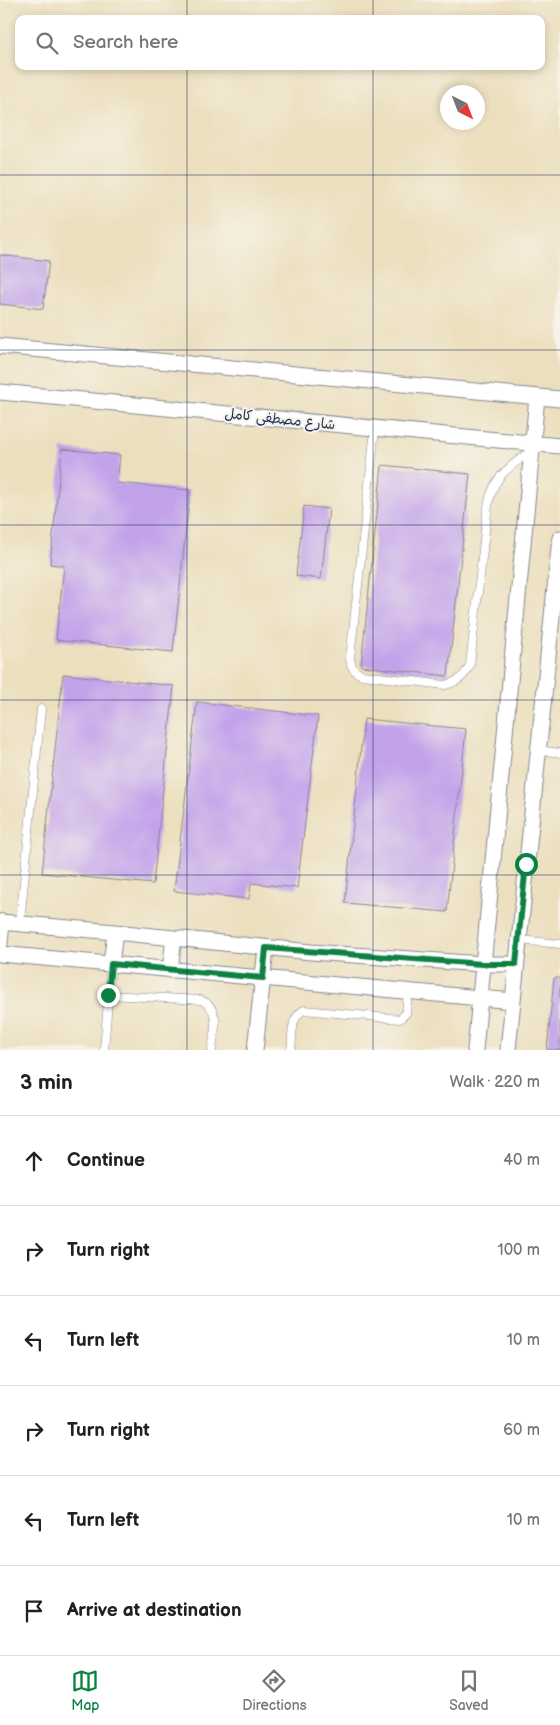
<!DOCTYPE html>
<html lang="en">
<head>
<meta charset="utf-8">
<style>
	body { margin:0; font-family:"Balsamiq Sans","Playpen Sans Arabic",sans-serif; background:#f2f2f2; color:#202124 }
	.compass { position:absolute; left:440px; top:85px; width:45px; height:45px; border-radius:50%; background:#fff; box-shadow:0 2px 8px #0003; rotate:138deg }
	.stop { position:absolute; width:15px; height:15px; margin:-11px; border:4px solid #0b8043; border-radius:50%; background:#fff }
	.stop.end { background:#0b8043; border-color:#fff; box-shadow:0 1px 5px #0008 }
	.list { margin:0; padding:0; list-style:none }
	h2 { display:flex; justify-content:space-between; align-items:center; height:65px; margin:0; padding:0 20px; font-size:21px }
	h2 small { font-size:16px; font-weight:400; color:#757577 }
	.list li { display:grid; grid-template-columns:32px 1fr auto; gap:15px; align-items:center; box-sizing:border-box; height:90px; padding:0 20px; border-top:1px solid #e0e0e0 }
	.list b { display:block; font-size:19px; white-space:nowrap }
	.list em { font-size:16px; font-style:normal; color:#757577 }
	.icon { flex:none; width:28px; height:28px; fill:none; stroke:currentColor; stroke-width:2; stroke-linecap:round; stroke-linejoin:round }
	.map { position:relative; flex:none; width:560px; height:1050px; overflow:hidden }
	.search { position:absolute; background:#fff; box-shadow:0 2px 8px #0003; left:15px; right:15px; top:15px; height:55px; display:flex; align-items:center; gap:12px; box-sizing:border-box; padding:0 18px; border-radius:10px; color:#757577; font-size:19px }
	.sheet { height:605px; background:#fff }
	nav { display:flex; justify-content:space-around; align-items:center; box-sizing:border-box; height:70px; border-top:1px solid #e0e0e0; background:#fff; font-size:14px; color:#757577 }
	nav a { display:grid; justify-items:center; gap:2px }
	nav .on { color:#0b8043 }
	.map>svg:first-child { display:block }
	.building { fill:#c2a3ea }
	.lines { fill:none; stroke-linecap:round; stroke-linejoin:round }
	.service-casing { stroke:#84878e; stroke-width:9 }
	.minor-casing { stroke:#84878e; stroke-width:17 }
	.service { stroke:#fff; stroke-width:8 }
	.minor { stroke:#fff; stroke-width:15 }
	.route { stroke:#0b8043; stroke-width:6 }
	.grid { fill:none; stroke:#1b2f5e; stroke-width:1; stroke-opacity:0.55 }
	.labels { text-anchor:middle; dominant-baseline:central; stroke-width:4; stroke-linejoin:round; paint-order:stroke }
	.street-label { font-size:14px; fill:#1b2f5e; stroke:#f7f3e8 }
</style>
</head>
<body>
<div class="map">
<svg width="560" height="1050" viewBox="0 0 560 1050">
	<rect width="100%" height="100%" fill="#f7f3e8"/>
	<filter id="ink" filterUnits="userSpaceOnUse"><feTurbulence type="fractalNoise" baseFrequency=".02" numOctaves="2"/><feDisplacementMap in="SourceGraphic" scale="10" xChannelSelector="R" yChannelSelector="G"/><feConvolveMatrix kernelMatrix="1 2 1 2 8 2 1 2 1" color-interpolation-filters="sRGB"/></filter>
	<filter id="wash" filterUnits="userSpaceOnUse"><feTurbulence type="fractalNoise" baseFrequency=".0096" numOctaves="4" result="noise"/><feDisplacementMap in="SourceGraphic" scale="20" xChannelSelector="R" yChannelSelector="G"/><feGaussianBlur stdDeviation="1.12" result="paint"/><feColorMatrix in="noise" values="0 0 0 0 0 0 0 0 0 0 0 0 0 0 0 0 0 1.4 0 .05"/><feComposite in="paint" operator="in"/></filter>
	<g filter="url(#wash)">
		<rect width="100%" height="100%" fill="#ecdfbe"/>
		<g id="blocks">
			<path class="building" d="M 0,255 L 49,261 L 43,309 L 0,304 Z
				M 62,449 L 120,455 L 117,483 L 190,490 L 173,652 L 56,640 L 64,566 L 50,564 Z
				M 382,465 L 470,474 L 448,676 L 361,666 Z
				M 304,506 L 329,509 L 321,579 L 296,576 Z
				M 63,674 L 174,686 L 153,884 L 42,873 Z
				M 197,702 L 318,716 L 297,888 L 251,883 L 249,899 L 174,891 Z
				M 364,719 L 466,729 L 447,912 L 345,903 Z
				M 554,978 L 560,978 L 560,1050 L 547,1050 Z"/>
		</g>
	</g>
	<g filter="url(#ink)">
		<use href="#blocks" fill-opacity="0" stroke="#84878e" stroke-width="1"/>
		<g class="lines">
			<defs>
				<path id="service" d="M 375,429 L 350,659 C 351,668 355,673 363,675 L 445,685 C 458,682 464,677 470,665 L 487,513 C 491,478 504,471 531,451
					M 538,750 L 560,753
					M 20,923 L 41,709
					M 519,940 L 560,944
					M 109,995 L 201,1000 C 222,1009 214,1032 212,1050
					M 104,1050 L 111,964
					M 291,1050 C 293,1036 290,1017 304,1010 L 400,1019 L 406,1013 L 408,991"/>
				<path id="minor" d="M 0,346 L 560,399
					M 0,392 L 560,446
					M 0,922 L 115,932 L 311,952 L 482,964 L 516,964
					M 0,944 L 2,922
					M 0,954 L 513,1001
					M 111,964 L 115,932
					M 170,970 L 174,938
					M 255,1050 L 266,948
					M 475,1050 L 537,397
					M 508,1050 L 560,538"/>
			</defs>
			<use href="#service" class="service-casing"/>
			<use href="#minor" class="minor-casing"/>
			<use href="#service" class="service"/>
			<use href="#minor" class="minor"/>
		</g>
	</g>
	<g class="lines" filter="url(#ink)">
		<path class="route" d="M 108,995 L 111,964 L 263,978 L 266,948 L 482,964 L 516,964 L 526,864"/>
	</g>
	<path class="grid" d="M 187,0 L 187,19M 373,0 L 373,19M 187,66 L 187,1050M 373,66 L 373,1050M 0,175 L 560,175M 0,350 L 560,350M 0,525 L 560,525M 0,700 L 560,700M 0,875 L 560,875"/>
	<g class="labels">
		<g class="street-label">
			<text transform="translate(280 419) rotate(6)">شارع مصطفى كامل</text>
		</g>
	</g>
</svg>
<svg class="compass" viewBox="-18 -18 36 36"><path d="M0-13l5 13h-10z" fill="#e53935"/><path d="M0 13l5-13h-10z" fill="#757577"/></svg>
<div class="stop" style="left:526px;top:864px"></div>
<div class="stop end" style="left:108px;top:995px"></div>
<div class="search"><svg class="icon" aria-label="search" viewBox="0 0 24 24"><circle cx="10" cy="10" r="6"/><path d="M15 15l6 6"/></svg>Search here</div>
</div>
<section class="sheet">
<h2>3 min<small>Walk · 220 m</small></h2>
<ul class="list">
<li><svg class="icon" aria-label="ahead" viewBox="0 0 24 24"><path d="M12 20V5M6 11l6-6 6 6"/></svg><div><b>Continue</b></div><em>40 m</em></li>
<li><svg class="icon" aria-label="right" viewBox="0 0 24 24"><path d="M7 20v-9h11M14 6l5 5-5 5"/></svg><div><b>Turn right</b></div><em>100 m</em></li>
<li><svg class="icon" aria-label="left" viewBox="0 0 24 24"><path d="M17 20v-9H6M10 6l-5 5 5 5"/></svg><div><b>Turn left</b></div><em>10 m</em></li>
<li><svg class="icon" aria-label="right" viewBox="0 0 24 24"><path d="M7 20v-9h11M14 6l5 5-5 5"/></svg><div><b>Turn right</b></div><em>60 m</em></li>
<li><svg class="icon" aria-label="left" viewBox="0 0 24 24"><path d="M17 20v-9H6M10 6l-5 5 5 5"/></svg><div><b>Turn left</b></div><em>10 m</em></li>
<li><svg class="icon" aria-label="arrive" viewBox="0 0 24 24"><path d="M6 21V4h12l-3 4 3 4H6"/></svg><div><b>Arrive at destination</b></div></li>
</ul>
</section>
<nav>
<a class="on"><svg class="icon" aria-label="map" viewBox="0 0 24 24"><path d="M3 6l6-2 6 2 6-2v14l-6 2-6-2-6 2zM9 4v14M15 6v14"/></svg>Map</a>
<a><svg class="icon" aria-label="directions" viewBox="0 0 24 24"><path d="M12 3l9 9-9 9-9-9zM9 14v-3h6M13 9l2 2-2 2"/></svg>Directions</a>
<a><svg class="icon" aria-label="saved" viewBox="0 0 24 24"><path d="M7 4h10v16l-5-4-5 4z"/></svg>Saved</a>
</nav>
</body>
</html>
